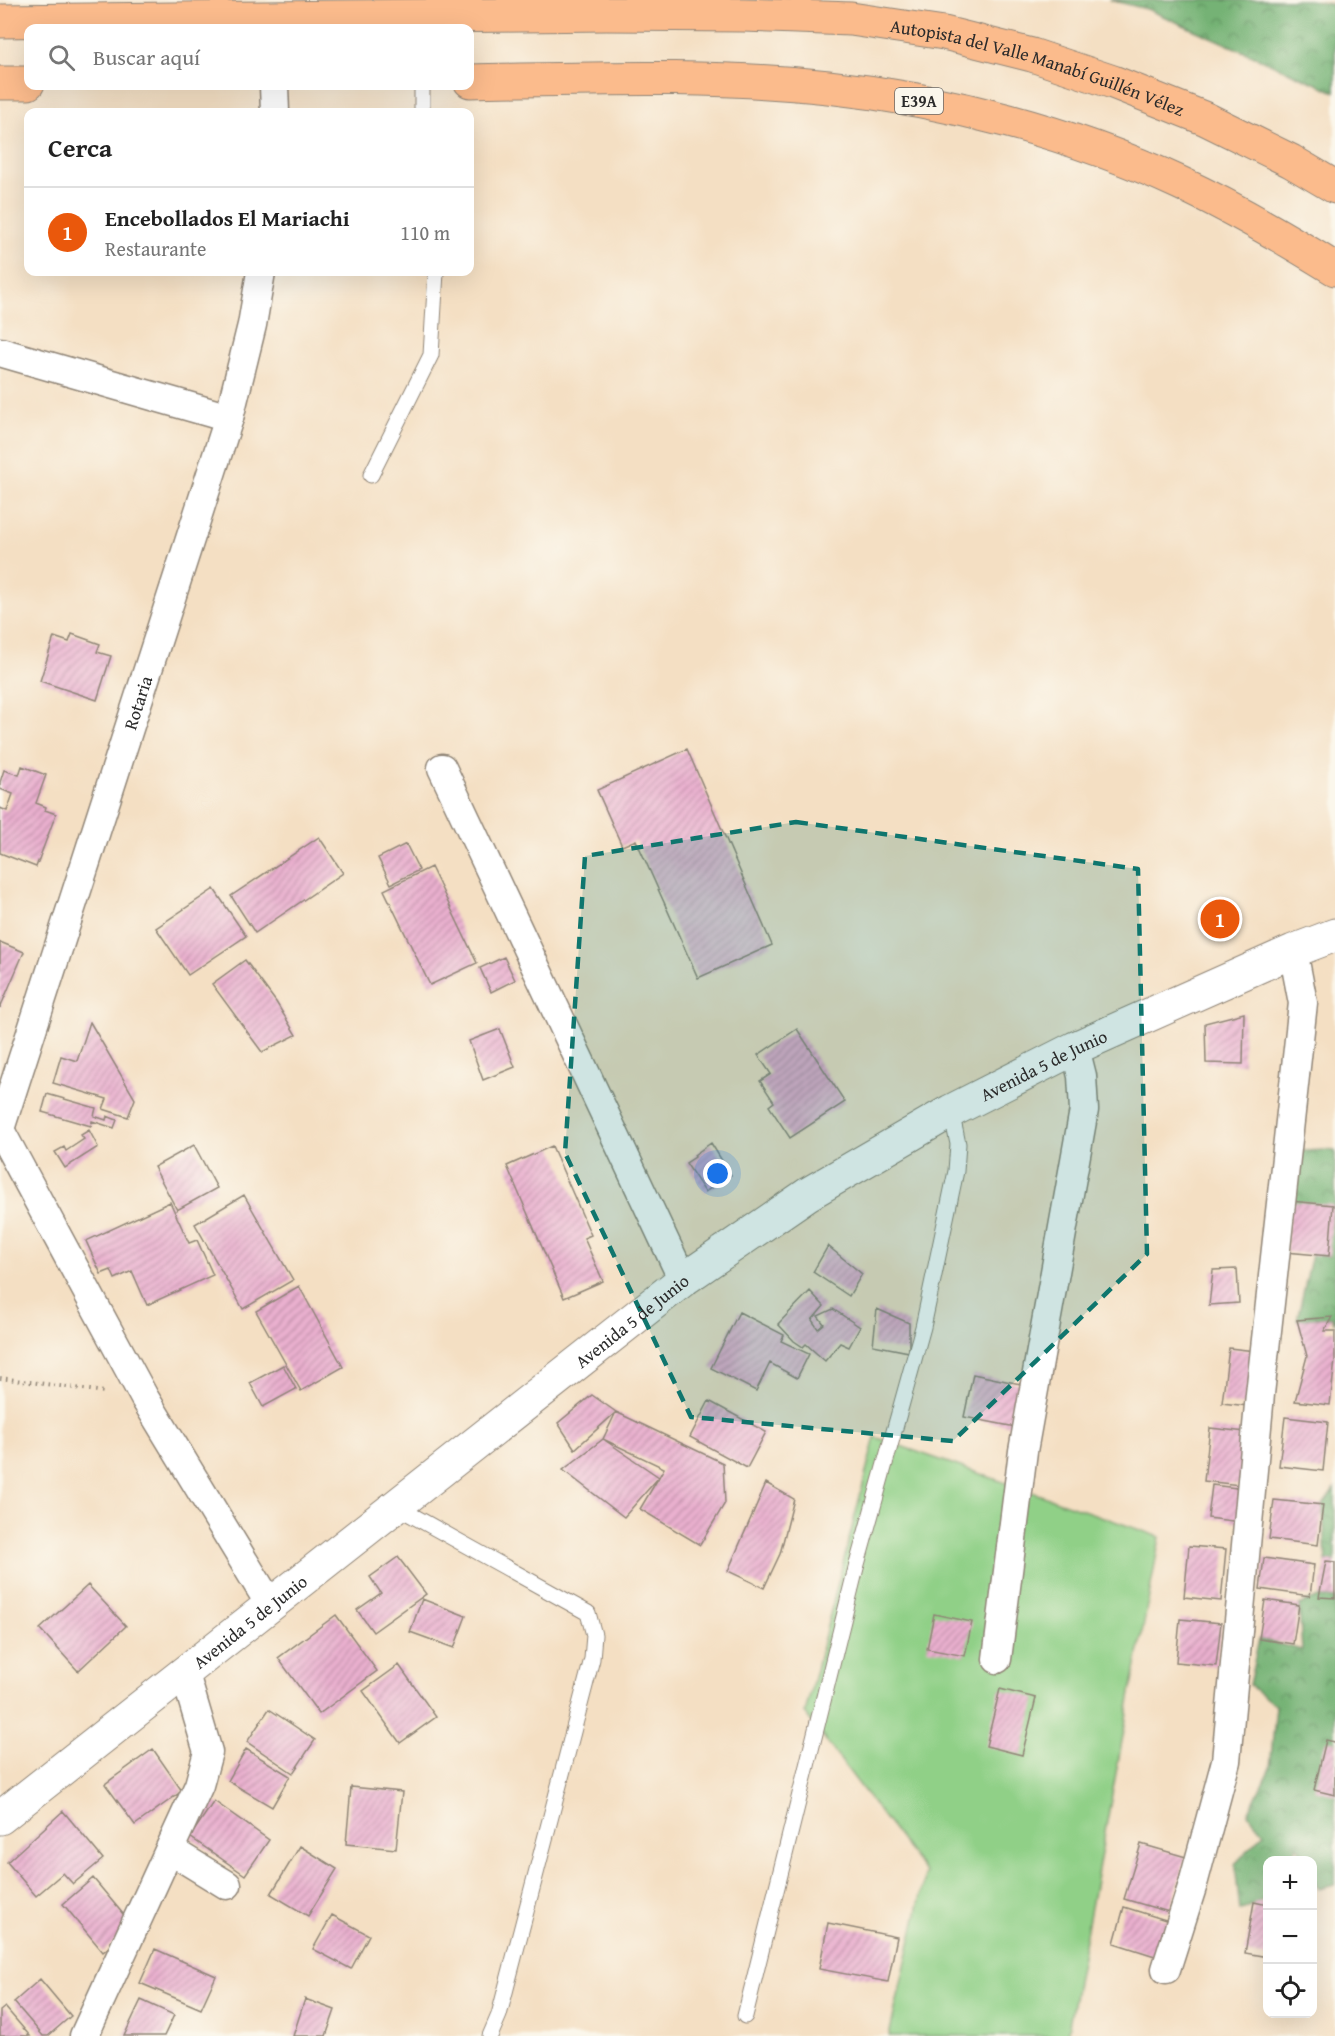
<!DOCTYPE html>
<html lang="es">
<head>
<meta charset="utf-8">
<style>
	body { margin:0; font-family:"Gentium Book Plus",serif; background:#f6f6f6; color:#222 }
	.controls { position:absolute; right:18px; bottom:18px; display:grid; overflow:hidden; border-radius:12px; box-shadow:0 6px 24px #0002 }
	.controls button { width:54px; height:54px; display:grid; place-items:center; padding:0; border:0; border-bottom:2px solid #e0e0e0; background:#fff; color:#222; font:30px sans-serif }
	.you { position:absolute; left:718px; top:1174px; width:21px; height:21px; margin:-15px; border:4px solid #fff; border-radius:50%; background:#1a73e8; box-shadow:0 0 0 9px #1a73e833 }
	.badge { display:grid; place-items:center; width:39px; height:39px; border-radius:50%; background:#ea580c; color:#fff; font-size:20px; font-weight:700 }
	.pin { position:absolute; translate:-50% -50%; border:3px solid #fff; box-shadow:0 2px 6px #0006 }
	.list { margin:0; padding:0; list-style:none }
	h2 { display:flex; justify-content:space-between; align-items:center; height:78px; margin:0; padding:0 24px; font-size:26px }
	h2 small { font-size:20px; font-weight:400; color:#767676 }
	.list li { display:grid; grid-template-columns:39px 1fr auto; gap:18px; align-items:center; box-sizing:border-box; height:90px; padding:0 24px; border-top:2px solid #e0e0e0 }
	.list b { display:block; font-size:22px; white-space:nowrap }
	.list p { margin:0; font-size:20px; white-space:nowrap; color:#767676 }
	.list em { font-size:20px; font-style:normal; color:#767676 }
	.icon { flex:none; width:33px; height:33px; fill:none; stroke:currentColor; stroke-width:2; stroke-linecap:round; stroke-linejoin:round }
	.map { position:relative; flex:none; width:1335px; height:2036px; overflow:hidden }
	.search { position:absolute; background:#fff; box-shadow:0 6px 24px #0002; left:24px; top:24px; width:450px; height:66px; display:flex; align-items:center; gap:15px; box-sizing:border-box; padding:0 21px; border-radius:12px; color:#767676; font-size:22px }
	.panel { position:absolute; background:#fff; box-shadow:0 6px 24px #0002; left:24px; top:108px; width:450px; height:168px; border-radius:12px }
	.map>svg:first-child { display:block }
	.green { fill:#90d087; stroke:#5e7e59; stroke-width:1.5 }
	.forest { fill:url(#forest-crowns); stroke:#506e50; stroke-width:1.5 }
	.building { fill:url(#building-hatch); fill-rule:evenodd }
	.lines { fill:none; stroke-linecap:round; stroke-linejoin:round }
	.service-casing { stroke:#908577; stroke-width:17 }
	.minor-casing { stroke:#908577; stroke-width:31 }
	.tertiary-casing { stroke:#908577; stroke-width:35 }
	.primary-casing { stroke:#908577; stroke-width:35 }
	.path { stroke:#908577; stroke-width:4; stroke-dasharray:1.5 4.5; stroke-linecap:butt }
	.service { stroke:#fff; stroke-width:15 }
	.minor { stroke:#fff; stroke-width:28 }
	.tertiary { stroke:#fff; stroke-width:33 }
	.primary { stroke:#fbbb8c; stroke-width:33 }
	.marked { fill:#0f766e; fill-opacity:0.2; stroke:#0f766e; stroke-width:4.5; stroke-dasharray:12 8; stroke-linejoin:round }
	.labels { text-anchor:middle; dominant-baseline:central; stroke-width:4.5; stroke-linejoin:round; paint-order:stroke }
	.shield { fill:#fbf7ec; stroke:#696865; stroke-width:1.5 }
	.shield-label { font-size:16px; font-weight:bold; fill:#2b2b2b }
	.street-label { font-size:18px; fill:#2b2b2b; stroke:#fbf7ec }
</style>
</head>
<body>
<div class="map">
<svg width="1335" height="2036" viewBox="0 0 1335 2036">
	<defs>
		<pattern id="forest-crowns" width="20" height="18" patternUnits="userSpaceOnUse" patternTransform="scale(1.5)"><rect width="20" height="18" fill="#74b274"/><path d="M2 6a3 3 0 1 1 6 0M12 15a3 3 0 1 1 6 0" fill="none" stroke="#5f915f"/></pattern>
		<pattern id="building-hatch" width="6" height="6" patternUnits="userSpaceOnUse" patternTransform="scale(1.5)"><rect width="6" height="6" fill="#eab0cf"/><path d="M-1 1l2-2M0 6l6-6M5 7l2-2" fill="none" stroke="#be8fa8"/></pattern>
	</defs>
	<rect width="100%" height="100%" fill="#fbf7ec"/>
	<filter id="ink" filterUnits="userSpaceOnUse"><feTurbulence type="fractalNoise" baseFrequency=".0167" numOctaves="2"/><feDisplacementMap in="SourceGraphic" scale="12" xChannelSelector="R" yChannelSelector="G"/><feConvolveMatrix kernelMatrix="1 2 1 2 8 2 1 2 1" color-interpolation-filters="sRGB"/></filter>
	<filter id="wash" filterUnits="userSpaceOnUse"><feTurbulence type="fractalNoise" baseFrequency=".008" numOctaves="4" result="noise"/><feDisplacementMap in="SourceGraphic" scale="24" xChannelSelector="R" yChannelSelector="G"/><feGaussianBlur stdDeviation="1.35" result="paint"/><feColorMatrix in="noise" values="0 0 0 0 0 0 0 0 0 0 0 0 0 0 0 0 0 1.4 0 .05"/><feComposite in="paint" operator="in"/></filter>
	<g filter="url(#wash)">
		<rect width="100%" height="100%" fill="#f4dfc3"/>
		<path class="green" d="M 875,1437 L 1160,1537 L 1067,2036 L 889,2036 L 926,1873 L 805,1713 Z"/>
		<path class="forest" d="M 1110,0 L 1309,0 L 1335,5 L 1335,92 L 1147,9 Z
			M 1327,1150 L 1335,1151 L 1335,1324 L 1332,1317 L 1297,1320 L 1312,1254 L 1329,1256 L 1290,1201 L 1303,1151 Z
			M 1335,1488 L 1335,1562 L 1326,1561 L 1323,1505 Z
			M 1319,1597 L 1335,1598 L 1335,1885 L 1319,1889 L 1313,1880 L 1312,1860 L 1303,1860 L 1297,1844 L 1293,1860 L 1268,1860 L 1267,1898 L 1240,1911 L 1235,1864 L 1264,1833 L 1248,1814 L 1270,1768 L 1276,1706 L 1249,1685 L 1259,1639 L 1302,1650 L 1299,1605 Z"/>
		<g id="blocks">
			<path class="building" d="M 72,634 L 100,644 L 97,652 L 111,656 L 97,700 L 40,681 L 54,637 L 69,642 Z
				M 687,749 L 772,945 L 698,978 L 636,840 L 622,846 L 597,790 Z
				M 22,766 L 46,775 L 36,803 L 46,807 L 45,810 L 56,814 L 36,867 L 0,853 L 0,808 L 7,811 L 13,794 L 0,789 L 0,782 L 4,770 L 19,775 Z
				M 319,837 L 343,873 L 255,933 L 231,896 Z
				M 406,844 L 419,870 L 391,884 L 378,858 Z
				M 431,867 L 477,963 L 430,985 L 384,890 Z
				M 214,889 L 246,936 L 188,975 L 156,928 Z
				M 0,942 L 24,952 L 0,1008 Z
				M 504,957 L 515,980 L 491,992 L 480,968 Z
				M 245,960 L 276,1002 L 296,1035 L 262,1052 L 212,984 Z
				M 1244,1013 L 1243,1064 L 1206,1063 L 1205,1023 Z
				M 90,1022 L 135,1099 L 128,1117 L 103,1109 L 107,1099 L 53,1083 L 61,1056 L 77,1061 Z
				M 500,1029 L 515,1067 L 483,1080 L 469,1041 Z
				M 797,1029 L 845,1102 L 790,1138 L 769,1106 L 774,1102 L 760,1081 L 771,1074 L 758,1055 Z
				M 47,1094 L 96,1108 L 94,1116 L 106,1120 L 107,1116 L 117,1120 L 114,1128 L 92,1121 L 91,1126 L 42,1112 Z
				M 89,1130 L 98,1147 L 65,1168 L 55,1152 L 64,1147 L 66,1151 L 84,1139 L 81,1135 Z
				M 711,1143 L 731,1175 L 705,1192 L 686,1163 L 695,1157 L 694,1155 Z
				M 194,1145 L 217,1188 L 177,1210 L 154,1167 Z
				M 552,1146 L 591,1235 L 584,1238 L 603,1281 L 564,1298 L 507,1166 Z
				M 244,1195 L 293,1280 L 243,1309 L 195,1224 Z
				M 1290,1201 L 1333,1205 L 1329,1256 L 1286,1252 Z
				M 170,1202 L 189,1243 L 197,1240 L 213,1275 L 147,1305 L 132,1271 L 115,1279 L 111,1270 L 101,1274 L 86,1241 Z
				M 828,1246 L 862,1274 L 849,1296 L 813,1272 Z
				M 1237,1269 L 1239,1303 L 1209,1305 L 1213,1270 Z
				M 299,1286 L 343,1367 L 301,1391 L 256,1311 Z
				M 810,1291 L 824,1306 L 812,1320 L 818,1329 L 824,1324 L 818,1316 L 833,1309 L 860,1327 L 849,1347 L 840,1343 L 825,1361 L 806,1344 L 803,1347 L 794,1341 L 778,1324 Z
				M 877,1309 L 909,1323 L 909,1352 L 873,1345 Z
				M 739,1312 L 784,1335 L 781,1341 L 809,1354 L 797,1378 L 770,1363 L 756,1391 L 711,1368 Z
				M 1332,1317 L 1324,1331 L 1335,1331 L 1335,1360 L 1330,1405 L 1295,1401 L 1307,1356 L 1297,1320 Z
				M 1229,1348 L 1255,1351 L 1248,1406 L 1222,1403 Z
				M 283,1365 L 296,1389 L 263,1407 L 250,1383 Z
				M 973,1374 L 1030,1386 L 1021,1428 L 964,1417 Z
				M 592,1395 L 616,1412 L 575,1449 L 558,1423 Z
				M 709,1401 L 766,1432 L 747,1468 L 690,1437 Z
				M 616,1412 L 723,1463 L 725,1503 L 700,1545 L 640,1509 L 659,1477 L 624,1517 L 563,1470 L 603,1439 ZM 603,1439 L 664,1468 L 659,1477 Z
				M 1285,1417 L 1328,1422 L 1323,1471 L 1279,1466 Z
				M 1210,1428 L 1246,1432 L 1240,1485 L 1204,1481 Z
				M 766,1483 L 794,1499 L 780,1554 L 764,1588 L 728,1571 Z
				M 1212,1485 L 1245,1489 L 1241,1522 L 1208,1518 Z
				M 1274,1500 L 1323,1505 L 1318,1545 L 1269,1539 Z
				M 1189,1546 L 1226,1549 L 1221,1601 L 1184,1597 Z
				M 398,1557 L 426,1594 L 373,1632 L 357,1610 L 381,1593 L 370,1577 Z
				M 1264,1558 L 1314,1565 L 1310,1596 L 1260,1589 Z
				M 1326,1561 L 1335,1562 L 1335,1598 L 1319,1597 Z
				M 88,1585 L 126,1626 L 78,1671 L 40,1629 Z
				M 422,1599 L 466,1616 L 454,1648 L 410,1632 Z
				M 1265,1600 L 1299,1605 L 1293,1644 L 1259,1639 Z
				M 934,1614 L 972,1622 L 965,1656 L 927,1649 Z
				M 336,1615 L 377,1671 L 319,1714 L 278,1658 Z
				M 1180,1619 L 1221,1623 L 1216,1666 L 1176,1662 Z
				M 399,1665 L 436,1717 L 400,1743 L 363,1691 Z
				M 1000,1689 L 1036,1698 L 1022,1755 L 986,1746 Z
				M 269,1709 L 315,1740 L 293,1773 L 247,1742 Z
				M 1326,1740 L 1335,1742 L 1335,1795 L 1314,1790 Z
				M 153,1749 L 182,1791 L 135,1825 L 105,1784 Z
				M 246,1749 L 290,1776 L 272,1807 L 228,1781 Z
				M 351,1787 L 402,1792 L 396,1849 L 346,1844 Z
				M 214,1801 L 269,1840 L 245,1875 L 190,1837 Z
				M 63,1811 L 103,1859 L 73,1884 L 63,1873 L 36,1896 L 7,1862 Z
				M 1141,1844 L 1186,1857 L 1169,1912 L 1124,1899 Z
				M 300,1846 L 337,1869 L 308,1916 L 271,1894 Z
				M 93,1878 L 133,1926 L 103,1952 L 63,1904 Z
				M 1254,1902 L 1268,1905 L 1268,1957 L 1245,1953 Z
				M 1124,1907 L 1169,1921 L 1158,1957 L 1114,1943 Z
				M 332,1915 L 369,1935 L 351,1969 L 313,1949 Z
				M 828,1923 L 897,1937 L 888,1982 L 819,1969 Z
				M 155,1949 L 216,1976 L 201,2009 L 140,1983 Z
				M 40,1979 L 71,2016 L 48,2036 L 43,2036 L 14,2002 Z
				M 305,1999 L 335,2010 L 326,2036 L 293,2036 Z
				M 141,2000 L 174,2015 L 164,2036 L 124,2036 Z
				M 5,2007 L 30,2036 L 0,2036 L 0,2011 Z"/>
		</g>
	</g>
	<g filter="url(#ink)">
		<use href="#blocks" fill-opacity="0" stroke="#908577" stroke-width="1.5"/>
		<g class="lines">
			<defs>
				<path id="service" d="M 422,86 L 422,112
					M 371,475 L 431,355 L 436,272
					M 397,1507 L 588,1613 L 594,1635 L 592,1659 L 499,2015 L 490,2036
					M 745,2016 L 856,1568 L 923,1327 L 956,1171 L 958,1144 L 951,1111"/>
				<g id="minor">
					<path d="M 274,86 L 275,112"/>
					<path d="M 0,352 L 229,418"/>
					<path d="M 442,768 L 683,1280"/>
					<path id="s1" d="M 0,1129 L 229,418 L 252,325 L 261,272"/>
					<path d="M 0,1130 L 144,1397 L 271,1606"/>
					<path d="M 997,1659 L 1023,1451 L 1084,1110 L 1082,1076 L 1075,1048"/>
					<path d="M 170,1850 L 227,1885"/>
					<path d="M 1166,1969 L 1193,1884 L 1226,1761 L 1260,1394 L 1303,1003 L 1293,951"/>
					<path d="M 84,2036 L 199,1785 L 208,1752 L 185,1674"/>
				</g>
				<g id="tertiary">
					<path id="s2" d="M 0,1818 L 683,1280 L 808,1194 L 951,1111 L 1075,1048 L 1293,951 L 1335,935"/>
				</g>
				<g id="primary">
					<path id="s3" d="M 0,21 L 606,14 L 743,15 L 851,19 L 944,33 L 1032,55 L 1113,82 L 1206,119 L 1291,161 L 1335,187"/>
					<path d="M 470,81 C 588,79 709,74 828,87 C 948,100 1070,132 1180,183 C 1234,208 1285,238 1335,269"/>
					<path d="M 0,83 L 28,83"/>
				</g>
			</defs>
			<use href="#service" class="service-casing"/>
			<use href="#minor" class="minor-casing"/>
			<use href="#tertiary" class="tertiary-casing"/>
			<use href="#primary" class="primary-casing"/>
			<path class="path" d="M 0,1378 L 105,1392"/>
			<use href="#service" class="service"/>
			<use href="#minor" class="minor"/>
			<use href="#tertiary" class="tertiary"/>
			<use href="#primary" class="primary"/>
		</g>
	</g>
	<path class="marked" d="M 796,822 L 1138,869 L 1147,1254 L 953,1441 L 691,1417 L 565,1153 L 585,856 Z"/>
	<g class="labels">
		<rect class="shield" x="895" y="88" width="48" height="26" rx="4.5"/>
		<g class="shield-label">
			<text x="919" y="101">E39A</text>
		</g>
		<g class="street-label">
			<text stroke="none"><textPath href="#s3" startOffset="1044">Autopista del Valle Manabí Guillén Vélez</textPath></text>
			<text stroke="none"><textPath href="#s1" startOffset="448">Rotaria</textPath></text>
			<text stroke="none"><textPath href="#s2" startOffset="1290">Avenida 5 de Junio</textPath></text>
			<text stroke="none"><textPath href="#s2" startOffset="804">Avenida 5 de Junio</textPath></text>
			<text stroke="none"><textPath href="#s2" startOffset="318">Avenida 5 de Junio</textPath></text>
		</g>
	</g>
</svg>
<div class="controls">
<button>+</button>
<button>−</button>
<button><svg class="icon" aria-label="locate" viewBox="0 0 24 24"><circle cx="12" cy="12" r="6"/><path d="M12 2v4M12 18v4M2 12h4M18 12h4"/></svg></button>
</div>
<div class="you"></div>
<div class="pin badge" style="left:1220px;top:919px">1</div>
<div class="search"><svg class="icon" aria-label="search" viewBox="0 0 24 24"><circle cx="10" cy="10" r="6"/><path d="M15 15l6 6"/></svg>Buscar aquí</div>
<section class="panel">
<h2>Cerca<small></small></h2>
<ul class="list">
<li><span class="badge">1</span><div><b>Encebollados El Mariachi</b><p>Restaurante</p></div><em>110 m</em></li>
</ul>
</section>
</div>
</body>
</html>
